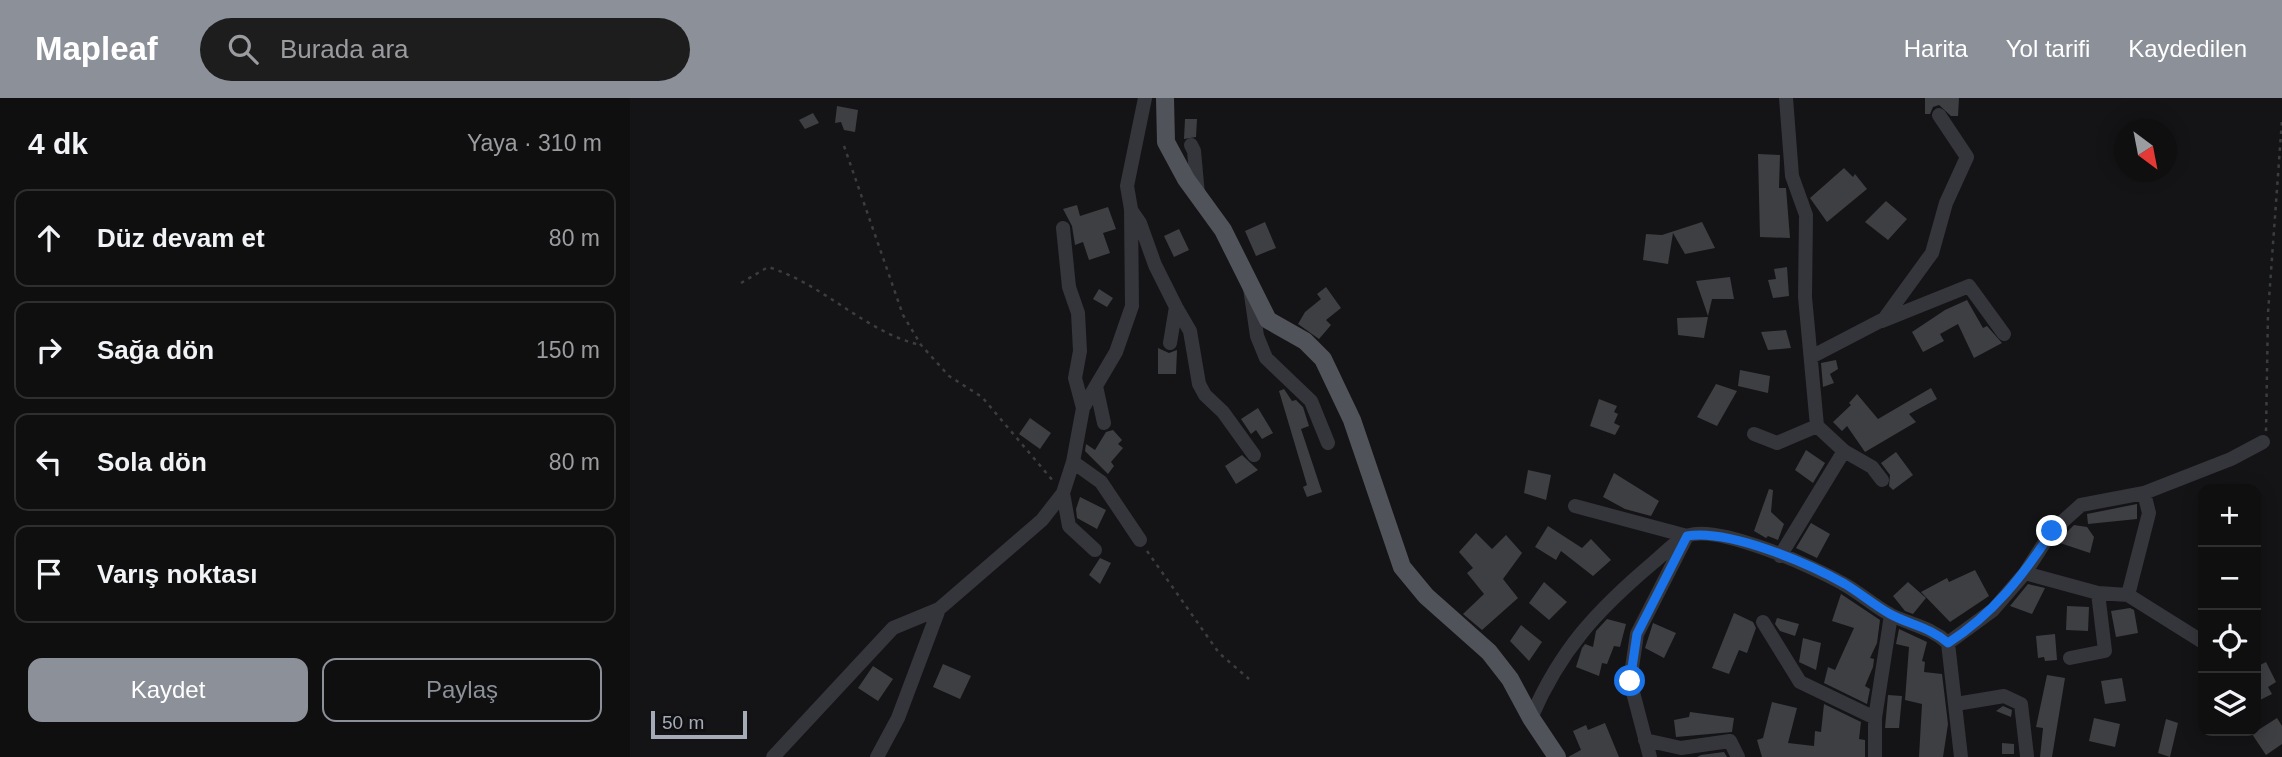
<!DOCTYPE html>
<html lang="tr">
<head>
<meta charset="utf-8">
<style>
	body { margin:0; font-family:Arial,sans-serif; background:#1d1d1e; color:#f1f3f6 }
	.controls { position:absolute; right:21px; bottom:21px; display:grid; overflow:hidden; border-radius:14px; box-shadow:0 4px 18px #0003 }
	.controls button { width:63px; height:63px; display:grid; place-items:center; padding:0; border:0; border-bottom:2px solid #2f2f30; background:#0f0f10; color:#f1f3f6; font:35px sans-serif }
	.compass { position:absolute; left:1484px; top:21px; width:63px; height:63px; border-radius:50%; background:#0f0f10; box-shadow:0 4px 18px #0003; rotate:148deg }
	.scale { position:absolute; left:21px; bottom:18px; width:96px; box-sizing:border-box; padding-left:7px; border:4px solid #a5abb7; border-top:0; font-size:19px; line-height:24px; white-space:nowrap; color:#a5abb7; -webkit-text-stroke:5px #0f0f11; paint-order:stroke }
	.stop { position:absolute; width:21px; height:21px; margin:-16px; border:5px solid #1a73e8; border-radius:50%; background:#fff }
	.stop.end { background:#1a73e8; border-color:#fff; box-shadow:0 2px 7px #0008 }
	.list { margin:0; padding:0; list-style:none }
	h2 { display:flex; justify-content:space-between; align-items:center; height:91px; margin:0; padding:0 28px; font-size:30px }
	h2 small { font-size:23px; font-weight:400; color:#9b9c9f }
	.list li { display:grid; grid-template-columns:46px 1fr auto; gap:21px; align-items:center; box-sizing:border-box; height:98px; margin:0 14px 14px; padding:0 14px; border:2px solid #2f2f30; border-radius:14px }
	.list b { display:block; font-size:26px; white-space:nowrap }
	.list em { font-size:23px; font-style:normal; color:#9b9c9f }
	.actions { display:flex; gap:14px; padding:21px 28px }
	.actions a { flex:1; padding:16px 0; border:2px solid #8c9099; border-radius:14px; text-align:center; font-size:24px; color:#8c9099 }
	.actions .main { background:#8c9099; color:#fff }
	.icon { flex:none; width:38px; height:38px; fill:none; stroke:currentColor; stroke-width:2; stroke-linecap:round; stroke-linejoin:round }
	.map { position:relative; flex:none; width:1652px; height:659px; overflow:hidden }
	header { display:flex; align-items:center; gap:42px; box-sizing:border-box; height:98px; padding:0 35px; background:#8c9099; color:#fff }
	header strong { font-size:33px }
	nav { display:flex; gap:38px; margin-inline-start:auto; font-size:24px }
	.search { width:490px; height:63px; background:#1d1d1e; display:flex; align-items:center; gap:18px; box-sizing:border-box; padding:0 24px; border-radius:38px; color:#9b9c9f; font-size:26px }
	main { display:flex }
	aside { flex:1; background:#0f0f10 }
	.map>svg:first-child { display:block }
	.building { fill:#3e3f43 }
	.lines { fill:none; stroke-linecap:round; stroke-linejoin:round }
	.path { stroke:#3a3d42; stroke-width:2.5; stroke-dasharray:3.5 5; stroke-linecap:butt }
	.minor { stroke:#35363b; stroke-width:14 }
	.major { stroke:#50535a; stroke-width:18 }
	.route { stroke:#1a73e8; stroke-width:9 }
</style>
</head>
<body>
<header>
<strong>Mapleaf</strong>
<div class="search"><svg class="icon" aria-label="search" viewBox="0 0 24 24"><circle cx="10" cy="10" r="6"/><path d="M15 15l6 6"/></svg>Burada ara</div>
<nav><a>Harita</a><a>Yol tarifi</a><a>Kaydedilen</a></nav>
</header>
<main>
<aside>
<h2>4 dk<small>Yaya · 310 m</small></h2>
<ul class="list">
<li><svg class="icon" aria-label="ahead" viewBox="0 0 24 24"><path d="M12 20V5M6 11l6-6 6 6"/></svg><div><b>Düz devam et</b></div><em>80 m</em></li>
<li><svg class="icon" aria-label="right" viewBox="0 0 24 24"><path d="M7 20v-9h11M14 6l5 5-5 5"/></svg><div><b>Sağa dön</b></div><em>150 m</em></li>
<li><svg class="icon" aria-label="left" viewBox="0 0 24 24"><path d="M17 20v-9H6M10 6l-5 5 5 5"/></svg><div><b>Sola dön</b></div><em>80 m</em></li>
<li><svg class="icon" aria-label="arrive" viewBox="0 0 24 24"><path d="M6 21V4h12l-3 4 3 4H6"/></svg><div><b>Varış noktası</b></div></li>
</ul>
<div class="actions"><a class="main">Kaydet</a><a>Paylaş</a></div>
</aside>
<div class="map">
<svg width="1652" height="659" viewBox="0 0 1652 659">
	<rect width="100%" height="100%" fill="#141416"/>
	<path class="building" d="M 1295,0 L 1329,0 L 1328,18 L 1321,18 L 1309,7 L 1303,9 L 1300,16 L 1295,16 Z
		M 207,8 L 228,12 L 225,34 L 214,32 L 211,24 L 205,25 Z
		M 183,15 L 189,25 L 175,31 L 169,22 Z
		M 555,21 L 567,21 L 566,39 L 554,41 Z
		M 1128,56 L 1150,57 L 1149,90 L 1156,90 L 1160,140 L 1130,139 Z
		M 1214,70 L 1223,79 L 1225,76 L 1237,91 L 1197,124 L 1180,100 Z
		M 1256,103 L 1277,121 L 1258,142 L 1235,124 Z
		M 447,107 L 450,118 L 478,109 L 486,131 L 473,135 L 480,155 L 459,162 L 453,144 L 445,147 L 442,128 L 433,111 Z
		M 635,124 L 646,150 L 626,158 L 615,133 Z
		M 1072,124 L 1085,150 L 1055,156 L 1043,135 L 1038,166 L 1013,162 L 1016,136 L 1032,137 Z
		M 549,131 L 559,152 L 544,159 L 534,138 Z
		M 1157,169 L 1159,198 L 1143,200 L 1138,182 L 1146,181 L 1144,171 Z
		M 1100,179 L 1104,201 L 1082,201 L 1078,218 L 1066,183 Z
		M 696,189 L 711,210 L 696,222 L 701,227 L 689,241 L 668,226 L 675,214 L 691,201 L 687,196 Z
		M 469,191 L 483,200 L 477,209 L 463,201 Z
		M 1337,202 L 1353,230 L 1357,228 L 1372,245 L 1344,260 L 1328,226 L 1310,236 L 1314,243 L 1293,254 L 1282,234 L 1315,212 Z
		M 1078,219 L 1074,240 L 1048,237 L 1047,220 Z
		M 1156,232 L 1161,250 L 1138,252 L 1131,234 Z
		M 528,250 L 539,255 L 547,252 L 546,276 L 528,276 Z
		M 1206,262 L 1208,271 L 1200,276 L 1204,285 L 1193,289 L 1191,265 Z
		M 1110,272 L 1140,278 L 1138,295 L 1108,288 Z
		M 1086,286 L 1107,293 L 1087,328 L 1067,319 Z
		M 1301,290 L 1307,301 L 1279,316 L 1286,324 L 1235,354 L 1217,328 L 1212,333 L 1203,324 L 1221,307 L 1219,305 L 1227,296 L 1248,321 Z
		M 654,291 L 662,303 L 666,302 L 673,309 L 679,328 L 671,331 L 692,394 L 677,399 L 673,389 L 677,387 L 649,293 Z
		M 969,301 L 987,308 L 984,314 L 988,316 L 984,325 L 990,328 L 985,337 L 960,328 Z
		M 628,310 L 643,335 L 632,341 L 626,332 L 621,336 L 611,321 Z
		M 400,320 L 421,335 L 410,351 L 389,336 Z
		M 483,332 L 492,342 L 488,346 L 493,350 L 481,364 L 484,368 L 478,376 L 455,353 L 456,346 L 465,352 L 476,334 Z
		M 1176,352 L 1195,365 L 1183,385 L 1165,372 Z
		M 1266,354 L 1283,377 L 1263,392 L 1259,388 L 1260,377 L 1251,365 Z
		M 612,357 L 628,372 L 606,386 L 595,368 Z
		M 898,372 L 921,377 L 916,402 L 894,395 Z
		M 984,375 L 1029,403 L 1021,418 L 995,411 L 973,399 Z
		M 1139,391 L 1143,392 L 1141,414 L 1154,426 L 1148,442 L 1138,438 L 1136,440 L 1124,433 Z
		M 450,399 L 476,412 L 467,431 L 447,420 L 446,411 Z
		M 1507,406 L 1507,421 L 1458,426 L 1457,416 Z
		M 1181,425 L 1200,436 L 1187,460 L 1166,450 Z
		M 1444,427 L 1457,429 L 1464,439 L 1460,455 L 1427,444 Z
		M 918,428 L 952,450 L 961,441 L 981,462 L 963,478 L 931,453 L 926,462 L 905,449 Z
		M 846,435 L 862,451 L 876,437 L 892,455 L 873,481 L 888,500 L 852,532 L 833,516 L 854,496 L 837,475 L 843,470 L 829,454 Z
		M 470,460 L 481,465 L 470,486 L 459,477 Z
		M 1345,472 L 1359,498 L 1320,524 L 1291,494 L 1317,480 L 1319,484 Z
		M 914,484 L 937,504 L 919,522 L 899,505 Z
		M 1278,484 L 1296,500 L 1283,516 L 1275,513 L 1263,498 Z
		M 1398,486 L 1415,490 L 1402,516 L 1380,508 Z
		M 1211,496 L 1250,522 L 1247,545 L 1240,560 L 1244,561 L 1243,569 L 1235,588 L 1240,591 L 1237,606 L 1194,585 L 1198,569 L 1205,572 L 1224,530 L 1202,523 Z
		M 1437,508 L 1459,509 L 1458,533 L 1436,532 Z
		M 1500,510 L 1504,512 L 1508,535 L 1486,539 L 1481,513 Z
		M 1104,515 L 1123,524 L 1126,530 L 1117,555 L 1109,552 L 1099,576 L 1082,570 Z
		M 1147,520 L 1169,526 L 1165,538 L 1150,533 L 1145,526 Z
		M 977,521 L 996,526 L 990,549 L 984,548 L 977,566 L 972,565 L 969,578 L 946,569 L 952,550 L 955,546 L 963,549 L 966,533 Z
		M 1023,525 L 1046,535 L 1034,560 L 1015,550 Z
		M 891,527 L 912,544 L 899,563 L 880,543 Z
		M 1269,531 L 1297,544 L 1292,563 L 1295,564 L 1294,574 L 1312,576 L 1318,626 L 1313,659 L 1289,659 L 1292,606 L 1275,602 L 1279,549 L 1266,546 Z
		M 1425,536 L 1427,562 L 1415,563 L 1414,559 L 1408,560 L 1406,538 Z
		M 1173,540 L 1191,545 L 1186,572 L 1169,564 Z
		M 1636,564 L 1646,584 L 1638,589 L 1642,596 L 1626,604 L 1626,569 Z
		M 313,566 L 341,578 L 330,601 L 303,589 Z
		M 243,568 L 263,581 L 248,603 L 228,590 Z
		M 1417,577 L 1435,580 L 1422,659 L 1410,659 L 1413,630 L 1406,629 Z
		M 1492,580 L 1496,603 L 1475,606 L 1471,583 Z
		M 1258,597 L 1272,598 L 1269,630 L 1255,630 Z
		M 1142,604 L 1167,610 L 1158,645 L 1184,648 L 1185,633 L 1191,634 L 1194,606 L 1231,624 L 1229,641 L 1235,642 L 1235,659 L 1132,659 L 1127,642 L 1133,640 Z
		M 1373,608 L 1382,612 L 1381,619 L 1366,613 Z
		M 1060,614 L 1104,620 L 1102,634 L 1046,639 L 1044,622 L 1059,619 Z
		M 1464,620 L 1490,626 L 1485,649 L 1459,643 Z
		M 1647,620 L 1652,628 L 1652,646 L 1636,657 L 1622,636 Z
		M 1536,621 L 1548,625 L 1540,659 L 1528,655 Z
		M 975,625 L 989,659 L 938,659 L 951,652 L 943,633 L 956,627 L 958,632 Z
		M 1372,645 L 1384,646 L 1384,656 L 1372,656 Z
		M 1094,654 L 1097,659 L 1067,659 L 1071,657 Z"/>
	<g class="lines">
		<path class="path" d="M 214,48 L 273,217 L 291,247 L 319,278 L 352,299 L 424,384
			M 111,185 L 138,169 C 194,186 236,235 291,247
			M 1636,333 L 1638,215 L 1652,22
			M 517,453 L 589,555 L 619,581"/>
		<path class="minor" d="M 1156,0 L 1162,78 L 1176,117 L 1175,199 L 1187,328
			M 561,47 L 564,53 L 568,97
			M 501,112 L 510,125 L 525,167 L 546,209 L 540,245
			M 433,130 L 439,189 L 448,215 L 450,253 L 445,280 L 453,310
			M 620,190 L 627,238 L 636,260 L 681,303 L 698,345
			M 546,209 L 560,233 L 569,286 L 575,297 L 593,314 L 624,357
			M 1252,223 L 1339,188 L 1374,236
			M 1181,259 L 1254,221 L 1302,155 L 1316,105 L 1337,59 L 1309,17
			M 466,288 L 474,325
			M 1124,336 L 1147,345 L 1187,328 L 1214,353 L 1242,369 L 1252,382
			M 443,364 L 471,384 L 510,442
			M 433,395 L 439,428 L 465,452
			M 945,408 L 1057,438 L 1007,536 L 1000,583 L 1020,659
			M 1150,458 L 1214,353
			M 1395,475 L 1468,495 L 1498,497 L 1573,544
			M 1498,497 L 1519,415 L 1514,395
			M 1133,524 L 1170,584 L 1245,620
			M 1318,545 L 1363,512 L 1395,475 L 1422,433 L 1451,407 L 1514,395 L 1601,361 L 1633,344
			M 1440,560 L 1475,553 L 1468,495
			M 1326,606 L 1374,598 L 1391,606 L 1397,658
			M 901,620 C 930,552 967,512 1024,464 C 1034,456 1046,442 1057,438 C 1086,425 1184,469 1212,485 C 1229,494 1244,508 1261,517 C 1282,527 1300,529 1318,545 L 1331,659
			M 1015,642 L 1051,650 L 1100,643 L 1108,659
			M 143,659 L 263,530 L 309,511 L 412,422 L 433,395 L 443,364 L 453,310 L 486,254 L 502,208 L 501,111 L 497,88 L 515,0
			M 247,659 L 268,620 L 309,511
			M 1245,659 L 1245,620 L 1261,517"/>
		<path class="major" d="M 535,0 L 536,44 L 556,81 L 593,132 L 638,222 L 675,243 L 693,261 L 722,322 L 772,469 L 796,498 L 859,554 L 880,581 L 901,620 L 927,659"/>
	</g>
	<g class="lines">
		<path class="route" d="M 1000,583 L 1007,536 L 1057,438 C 1099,431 1178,465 1215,486 C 1230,495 1244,507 1260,516 C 1280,527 1300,529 1318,545 C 1363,516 1393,478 1422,433"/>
	</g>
</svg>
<div class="controls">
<button>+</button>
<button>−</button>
<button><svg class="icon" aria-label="locate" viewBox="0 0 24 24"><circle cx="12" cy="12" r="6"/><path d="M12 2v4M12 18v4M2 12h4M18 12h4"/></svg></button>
<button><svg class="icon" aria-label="layers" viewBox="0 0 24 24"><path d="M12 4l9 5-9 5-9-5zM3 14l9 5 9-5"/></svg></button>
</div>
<svg class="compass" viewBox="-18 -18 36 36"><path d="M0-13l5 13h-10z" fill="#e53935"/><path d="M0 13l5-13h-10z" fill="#9b9c9f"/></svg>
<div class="scale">50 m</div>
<div class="stop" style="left:1000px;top:583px"></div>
<div class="stop end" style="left:1422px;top:433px"></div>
</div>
</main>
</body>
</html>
